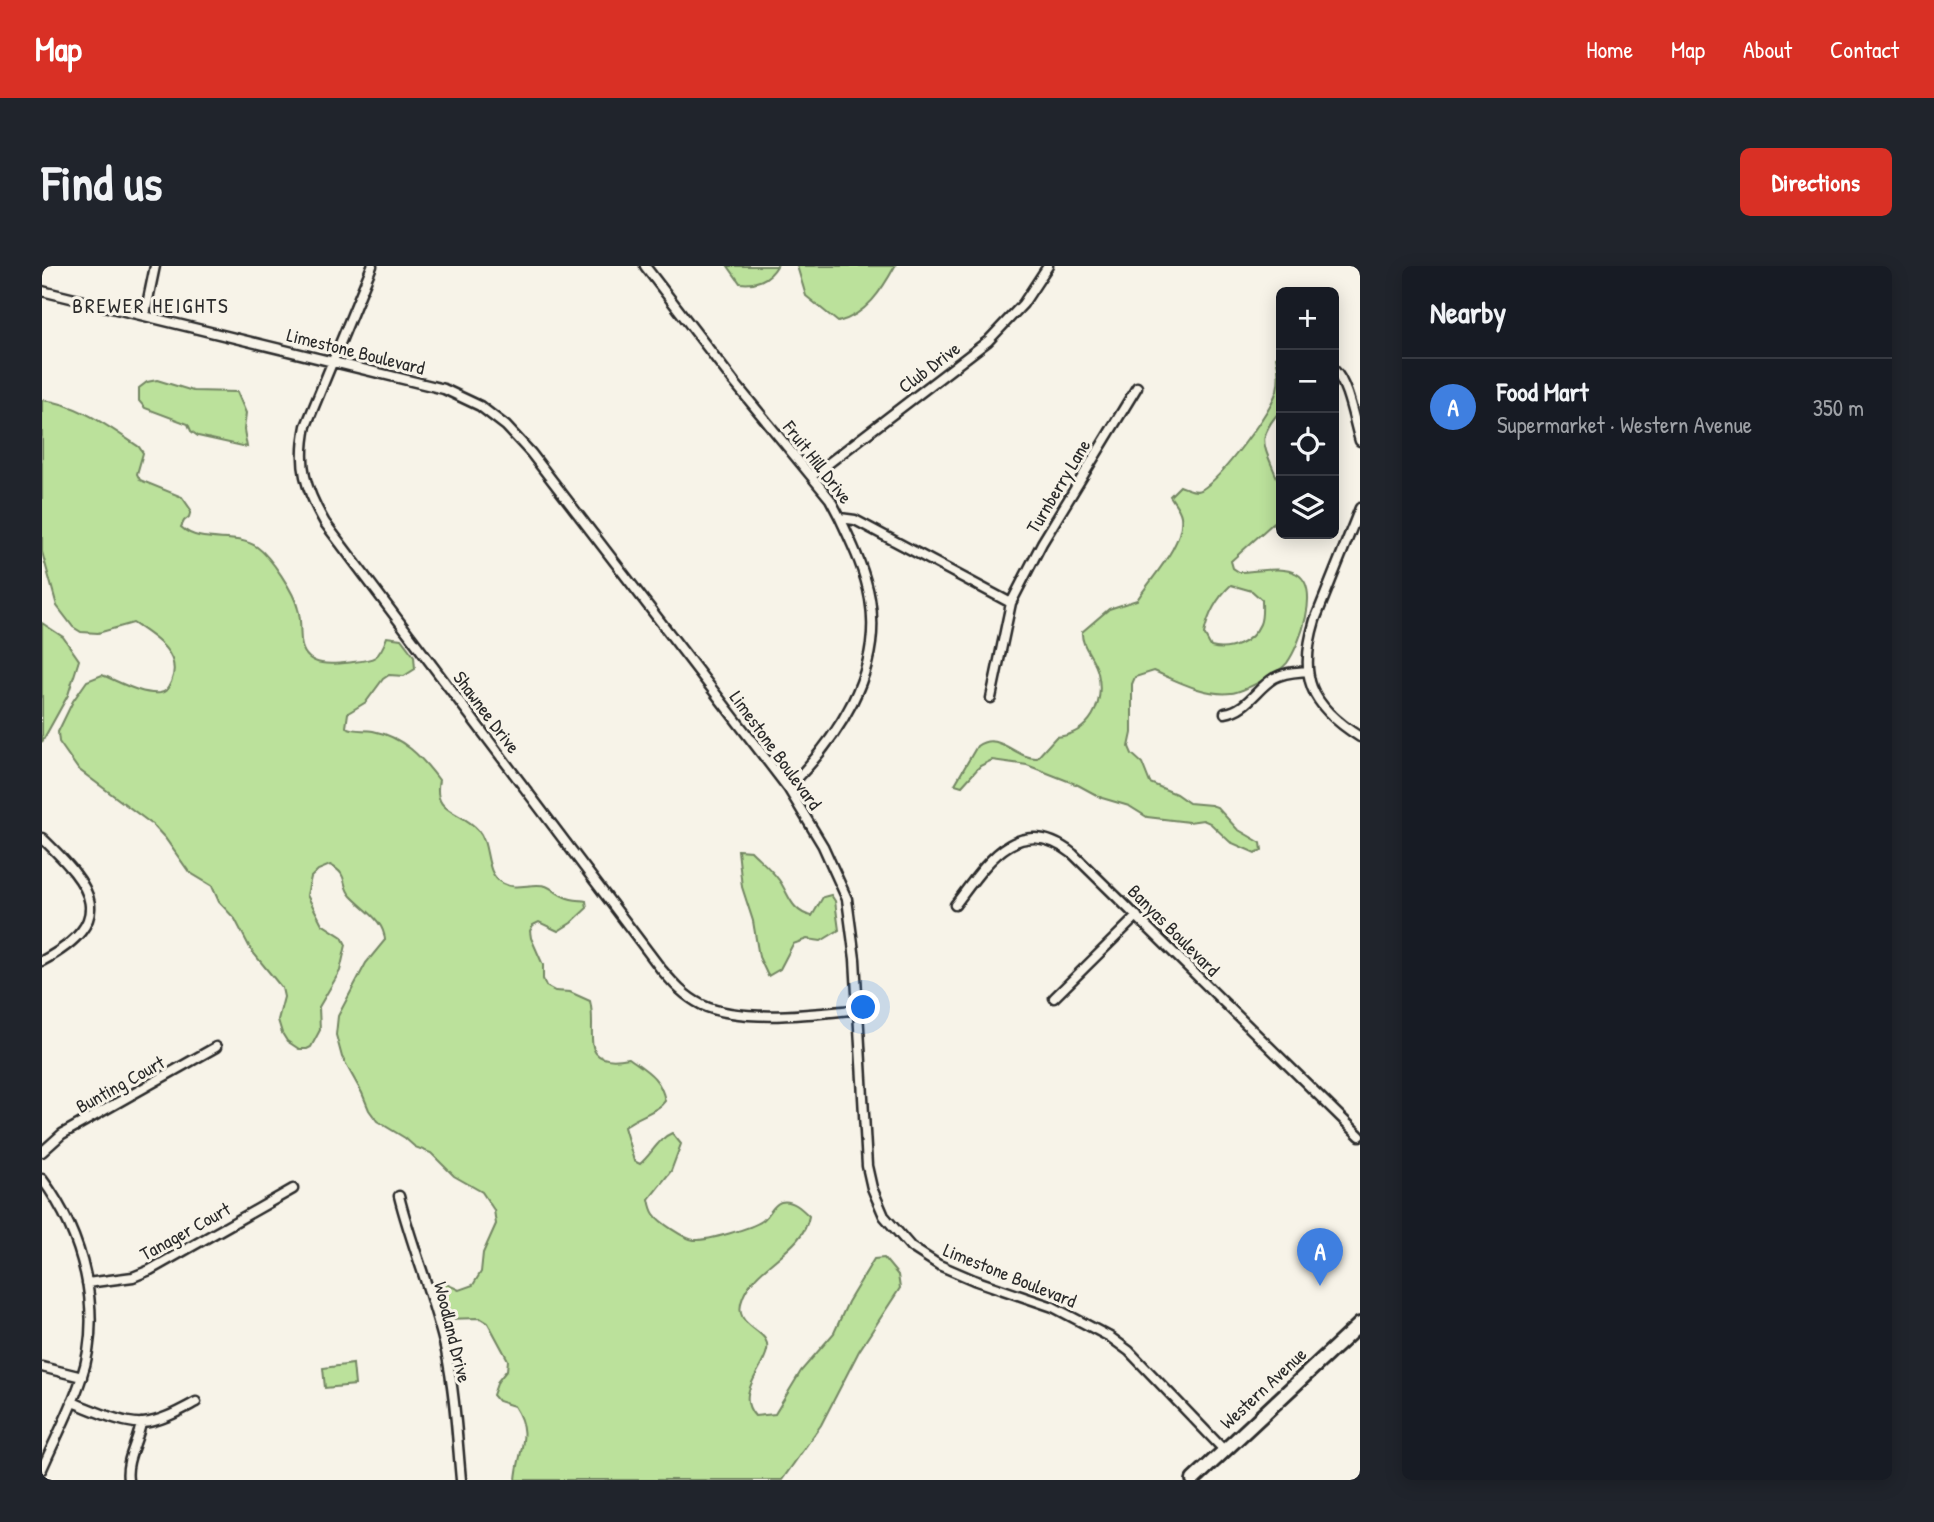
<!DOCTYPE html>
<html lang="en">
<head>
<meta charset="utf-8">
<style>
	body { margin:0; font-family:"Patrick Hand",sans-serif; background:#20242c; color:#f1f3f6 }
	.controls { position:absolute; right:21px; top:21px; display:grid; overflow:hidden; border-radius:10px; box-shadow:0 4px 18px #0003 }
	.controls button { width:63px; height:63px; display:grid; place-items:center; padding:0; border:0; border-bottom:2px solid #363941; background:#171b24; color:#f1f3f6; font:35px sans-serif }
	.you { position:absolute; left:822px; top:742px; width:24px; height:24px; margin:-18px; border:5px solid #fff; border-radius:50%; background:#1a73e8; box-shadow:0 0 0 10px #1a73e833 }
	.badge { display:grid; place-items:center; width:46px; height:46px; border-radius:50%; background:#d93025; color:#fff; font-size:23px; font-weight:700 }
	.pin { position:absolute; translate:-50% -58px; filter:drop-shadow(0 2px 4px #0008) }
	.pin::after { content:''; position:absolute; top:37px; width:24px; height:21px; background:inherit; clip-path:polygon(0 0,100% 0,50% 100%) }
	.list { margin:0; padding:0; list-style:none }
	h2 { display:flex; justify-content:space-between; align-items:center; height:91px; margin:0; padding:0 28px; font-size:30px }
	h2 small { font-size:23px; font-weight:400; color:#9ea1a6 }
	.list li { display:grid; grid-template-columns:46px 1fr auto; gap:21px; align-items:center; box-sizing:border-box; height:98px; padding:0 28px; border-top:2px solid #363941 }
	.list b { display:block; font-size:26px; white-space:nowrap }
	.list p { margin:0; font-size:23px; white-space:nowrap; color:#9ea1a6 }
	.list em { font-size:23px; font-style:normal; color:#9ea1a6 }
	.icon { flex:none; width:38px; height:38px; fill:none; stroke:currentColor; stroke-width:2; stroke-linecap:round; stroke-linejoin:round }
	.map { position:relative; flex:none; width:1318px; height:1214px; overflow:hidden; border-radius:10px }
	header { display:flex; align-items:center; gap:42px; box-sizing:border-box; height:98px; padding:0 35px; background:#d93025; color:#fff }
	header strong { font-size:33px }
	nav { display:flex; gap:38px; margin-inline-start:auto; font-size:24px }
	.intro { display:flex; align-items:center; justify-content:space-between; box-sizing:border-box; height:168px; padding:0 42px }
	h1 { margin:0; font-size:49px }
	.button { padding:18px 32px; border-radius:10px; background:#d93025; color:#fff; font-size:24px; font-weight:700 }
	main { display:flex; gap:42px; padding:0 42px }
	aside { flex:1; background:#171b24; border-radius:10px; box-shadow:0 4px 18px #0003 }
	.map>svg:first-child { display:block }
	.green { fill:#bbe19b; stroke:#738663; stroke-width:2; fill-rule:evenodd }
	.lines { fill:none; stroke-linecap:round; stroke-linejoin:round }
	.street-casing { stroke:#2b2b2b; stroke-width:13 }
	.primary-casing { stroke:#2b2b2b; stroke-width:18 }
	.street { stroke:#f7f3e8; stroke-width:8 }
	.primary { stroke:#f7f3e8; stroke-width:12 }
	.labels { text-anchor:middle; dominant-baseline:central; stroke-width:6; stroke-linejoin:round; paint-order:stroke }
	.street-label { font-size:19px; fill:#2b2b2b; stroke:#f7f3e8 }
	.neighbourhood-label { font-size:21px; letter-spacing:2px; fill:#2b2b2b; stroke:#f7f3e8 }
</style>
</head>
<body>
<header>
<strong>Map</strong>
<nav><a>Home</a><a>Map</a><a>About</a><a>Contact</a></nav>
</header>
<div class="intro"><h1>Find us</h1><a class="button">Directions</a></div>
<main>
<div class="map">
<svg width="1318" height="1214" viewBox="0 0 1318 1214">
	<rect width="100%" height="100%" fill="#f7f3e8"/>
	<filter id="ink" filterUnits="userSpaceOnUse"><feTurbulence type="fractalNoise" baseFrequency=".0143" numOctaves="2"/><feDisplacementMap in="SourceGraphic" scale="14" xChannelSelector="R" yChannelSelector="G"/><feConvolveMatrix kernelMatrix="1 2 1 2 8 2 1 2 1" color-interpolation-filters="sRGB"/></filter>
	<g filter="url(#ink)">
		<path class="green" d="M 686,0 L 735,0 C 727,14 713,19 698,17 Z
			M 755,0 L 853,0 C 840,24 824,49 796,56 L 764,30 Z
			M 1239,82 L 1239,144 C 1213,173 1222,179 1235,212 L 1239,215 L 1239,250 L 1189,295 L 1191,302 L 1197,306 C 1214,306 1240,299 1255,308 C 1279,322 1258,379 1245,397 C 1237,407 1201,426 1189,427 C 1163,430 1135,415 1112,405 L 1093,411 L 1090,418 L 1090,467 L 1087,481 L 1090,488 L 1100,497 L 1108,517 L 1134,528 L 1147,537 L 1169,539 L 1175,541 L 1195,563 L 1219,577 L 1220,584 L 1213,587 L 1188,576 L 1168,557 L 1161,554 L 1147,556 L 1105,551 L 1087,540 L 1060,532 L 1036,519 L 985,499 L 950,494 L 938,500 L 920,520 L 913,518 L 935,480 C 957,464 973,493 995,492 L 1014,471 C 1048,468 1063,438 1056,407 C 1053,392 1039,381 1040,366 L 1067,343 L 1095,334 C 1109,312 1143,278 1139,250 C 1138,243 1132,236 1128,230 L 1138,220 C 1144,222 1152,227 1159,224 C 1179,213 1229,145 1235,124 C 1238,112 1237,103 1234,91 ZM 1189,319 L 1210,325 L 1220,334 C 1220,342 1221,351 1218,358 C 1210,377 1187,386 1169,381 L 1162,368 C 1166,348 1174,333 1189,319 Z
			M 115,114 L 151,125 L 195,126 L 204,147 L 202,164 L 205,181 L 156,170 L 149,165 L 146,158 L 103,142 L 97,135 L 97,122 L 105,116 Z
			M 0,134 C 37,138 67,161 97,181 L 101,187 L 95,208 L 98,214 L 140,231 L 149,244 L 147,251 L 142,255 L 139,261 C 159,280 194,266 215,281 C 229,291 252,326 256,343 C 260,355 257,368 260,380 C 266,403 294,398 311,396 C 333,394 337,393 345,371 L 359,373 L 372,390 L 373,403 L 362,410 L 347,409 L 341,413 L 324,436 L 306,447 L 304,461 C 313,466 322,463 331,465 C 361,471 379,490 397,514 C 390,549 418,543 436,564 C 449,579 442,607 460,617 C 474,625 490,616 504,620 C 510,622 516,629 523,631 C 529,634 537,634 544,635 L 545,642 L 529,657 L 516,665 L 497,656 L 491,659 L 488,665 L 489,672 L 501,699 L 501,713 L 504,720 L 513,725 L 528,726 L 548,735 C 556,766 534,802 587,792 C 605,805 619,812 623,835 C 616,846 594,850 582,861 L 592,895 L 598,898 C 609,889 617,872 630,867 L 639,878 L 629,905 L 607,933 C 608,938 609,944 612,948 C 617,956 643,973 652,974 C 665,975 710,962 720,955 C 727,950 731,938 739,936 C 750,933 760,943 767,950 C 762,984 713,999 701,1031 C 687,1065 734,1061 724,1088 C 717,1109 694,1129 713,1150 L 733,1148 L 759,1105 L 792,1067 L 806,1036 L 832,993 L 842,992 L 856,1009 L 858,1022 L 817,1085 L 779,1159 L 740,1214 L 474,1214 C 476,1184 491,1169 472,1140 L 456,1135 L 451,1129 L 456,1115 L 465,1104 L 466,1094 L 446,1057 L 438,1052 L 403,1053 C 393,1031 379,1004 417,1024 L 431,1019 L 439,1006 L 441,987 L 454,958 L 452,944 L 440,926 L 412,910 L 389,887 L 373,881 L 363,872 L 335,855 L 327,844 L 320,827 L 300,791 L 294,769 L 296,750 L 324,697 L 343,674 C 342,654 322,644 309,630 C 298,618 308,609 288,599 L 276,604 L 269,611 L 265,629 L 280,658 L 300,671 L 304,679 L 298,705 L 277,741 L 278,764 L 269,781 L 265,783 L 257,783 L 245,775 L 240,767 L 236,754 L 242,731 L 240,722 L 209,684 L 193,653 L 177,636 L 170,620 L 147,606 L 123,572 L 111,559 L 36,503 L 17,476 L 16,466 L 31,435 L 45,415 L 60,409 C 78,416 99,429 118,427 C 125,426 126,422 129,416 C 141,388 112,371 91,357 L 56,367 L 39,366 L 31,361 L 15,340 L 0,286 Z
			M 0,357 L 21,371 L 37,394 L 26,429 L 0,476 Z
			M 696,584 L 709,585 C 718,594 729,603 737,614 C 747,628 749,646 770,650 L 781,631 L 789,629 L 793,635 L 797,664 L 779,675 L 765,673 L 751,678 L 738,703 L 726,710 L 717,691 L 711,655 L 700,621 Z
			M 311,1098 L 313,1119 L 283,1122 L 281,1102 Z"/>
		<g class="lines">
			<defs>
				<path id="street" d="M 330,0 L 264,160 C 256,200 263,222 283,257 L 619,703 C 631,717 642,730 660,739 C 698,757 774,748 817,743
					M 603,0 L 692,116 L 788,233 L 798,252 L 813,254 L 969,337 L 949,432
					M 0,25 L 402,123 L 438,140 L 464,160 L 489,187 L 746,522 L 781,580 L 805,633 L 813,693 L 825,900 L 830,922 L 842,950 L 869,981 L 897,999 L 932,1014 L 1011,1041 L 1068,1071 L 1087,1085 L 1182,1184
					M 103,48 L 113,0
					M 1292,104 C 1306,117 1312,156 1318,175
					M 770,210 L 946,75 L 981,38 L 1006,0
					M 1318,242 L 1273,354 C 1256,410 1267,439 1318,471
					M 969,337 L 1000,277 L 1095,121
					M 1183,447 C 1206,443 1214,423 1232,412 C 1242,406 1254,406 1265,405
					M 746,522 C 795,473 841,406 828,333 C 823,304 810,278 798,252
					M 0,572 C 51,621 76,654 0,695
					M 913,639 C 944,598 976,545 1031,588 L 1318,870
					M 1012,732 L 1095,650
					M 0,886 L 20,868 L 174,781
					M 0,913 C 41,968 62,1046 39,1113 C 29,1144 13,1173 0,1203
					M 357,930 C 370,982 392,1032 404,1085 C 413,1128 415,1171 419,1214
					M 45,1017 L 91,1011 L 108,1004 L 251,923
					M 0,1101 L 40,1111
					M 30,1136 C 49,1143 82,1159 101,1157 C 120,1155 137,1145 154,1136
					M 86,1214 C 83,1194 96,1176 99,1157"/>
				<path id="primary" d="M 1151,1214 L 1318,1058"/>
			</defs>
			<use href="#street" class="street-casing"/>
			<use href="#primary" class="primary-casing"/>
			<use href="#street" class="street"/>
			<use href="#primary" class="primary"/>
		</g>
	</g>
	<g class="labels">
		<g class="street-label">
			<text transform="translate(314 85) rotate(14)">Limestone Boulevard</text>
			<text transform="translate(887 101) rotate(-37)">Club Drive</text>
			<text transform="translate(776 196) rotate(52)">Fruit Hill Drive</text>
			<text transform="translate(1016 220) rotate(-59)">Turnberry Lane</text>
			<text transform="translate(445 446) rotate(53)">Shawnee Drive</text>
			<text transform="translate(734 484) rotate(54)">Limestone Boulevard</text>
			<text transform="translate(1132 664) rotate(45)">Banyas Boulevard</text>
			<text transform="translate(78 818) rotate(-29)">Bunting Court</text>
			<text transform="translate(143 965) rotate(-29)">Tanager Court</text>
			<text transform="translate(968 1009) rotate(22)">Limestone Boulevard</text>
			<text transform="translate(411 1066) rotate(76)">Woodland Drive</text>
			<text transform="translate(1221 1122) rotate(-43)">Western Avenue</text>
		</g>
		<g class="neighbourhood-label">
			<text x="109" y="39">BREWER HEIGHTS</text>
		</g>
	</g>
</svg>
<div class="controls">
<button>+</button>
<button>−</button>
<button><svg class="icon" aria-label="locate" viewBox="0 0 24 24"><circle cx="12" cy="12" r="6"/><path d="M12 2v4M12 18v4M2 12h4M18 12h4"/></svg></button>
<button><svg class="icon" aria-label="layers" viewBox="0 0 24 24"><path d="M12 4l9 5-9 5-9-5zM3 14l9 5 9-5"/></svg></button>
</div>
<div class="you"></div>
<div class="pin badge" style="left:1278px;top:1020px;background:#3f7fe0">A</div>
</div>
<aside>
<h2>Nearby<small></small></h2>
<ul class="list">
<li><span class="badge" style="background:#3f7fe0">A</span><div><b>Food Mart</b><p>Supermarket · Western Avenue</p></div><em>350 m</em></li>
</ul>
</aside>
</main>
</body>
</html>
